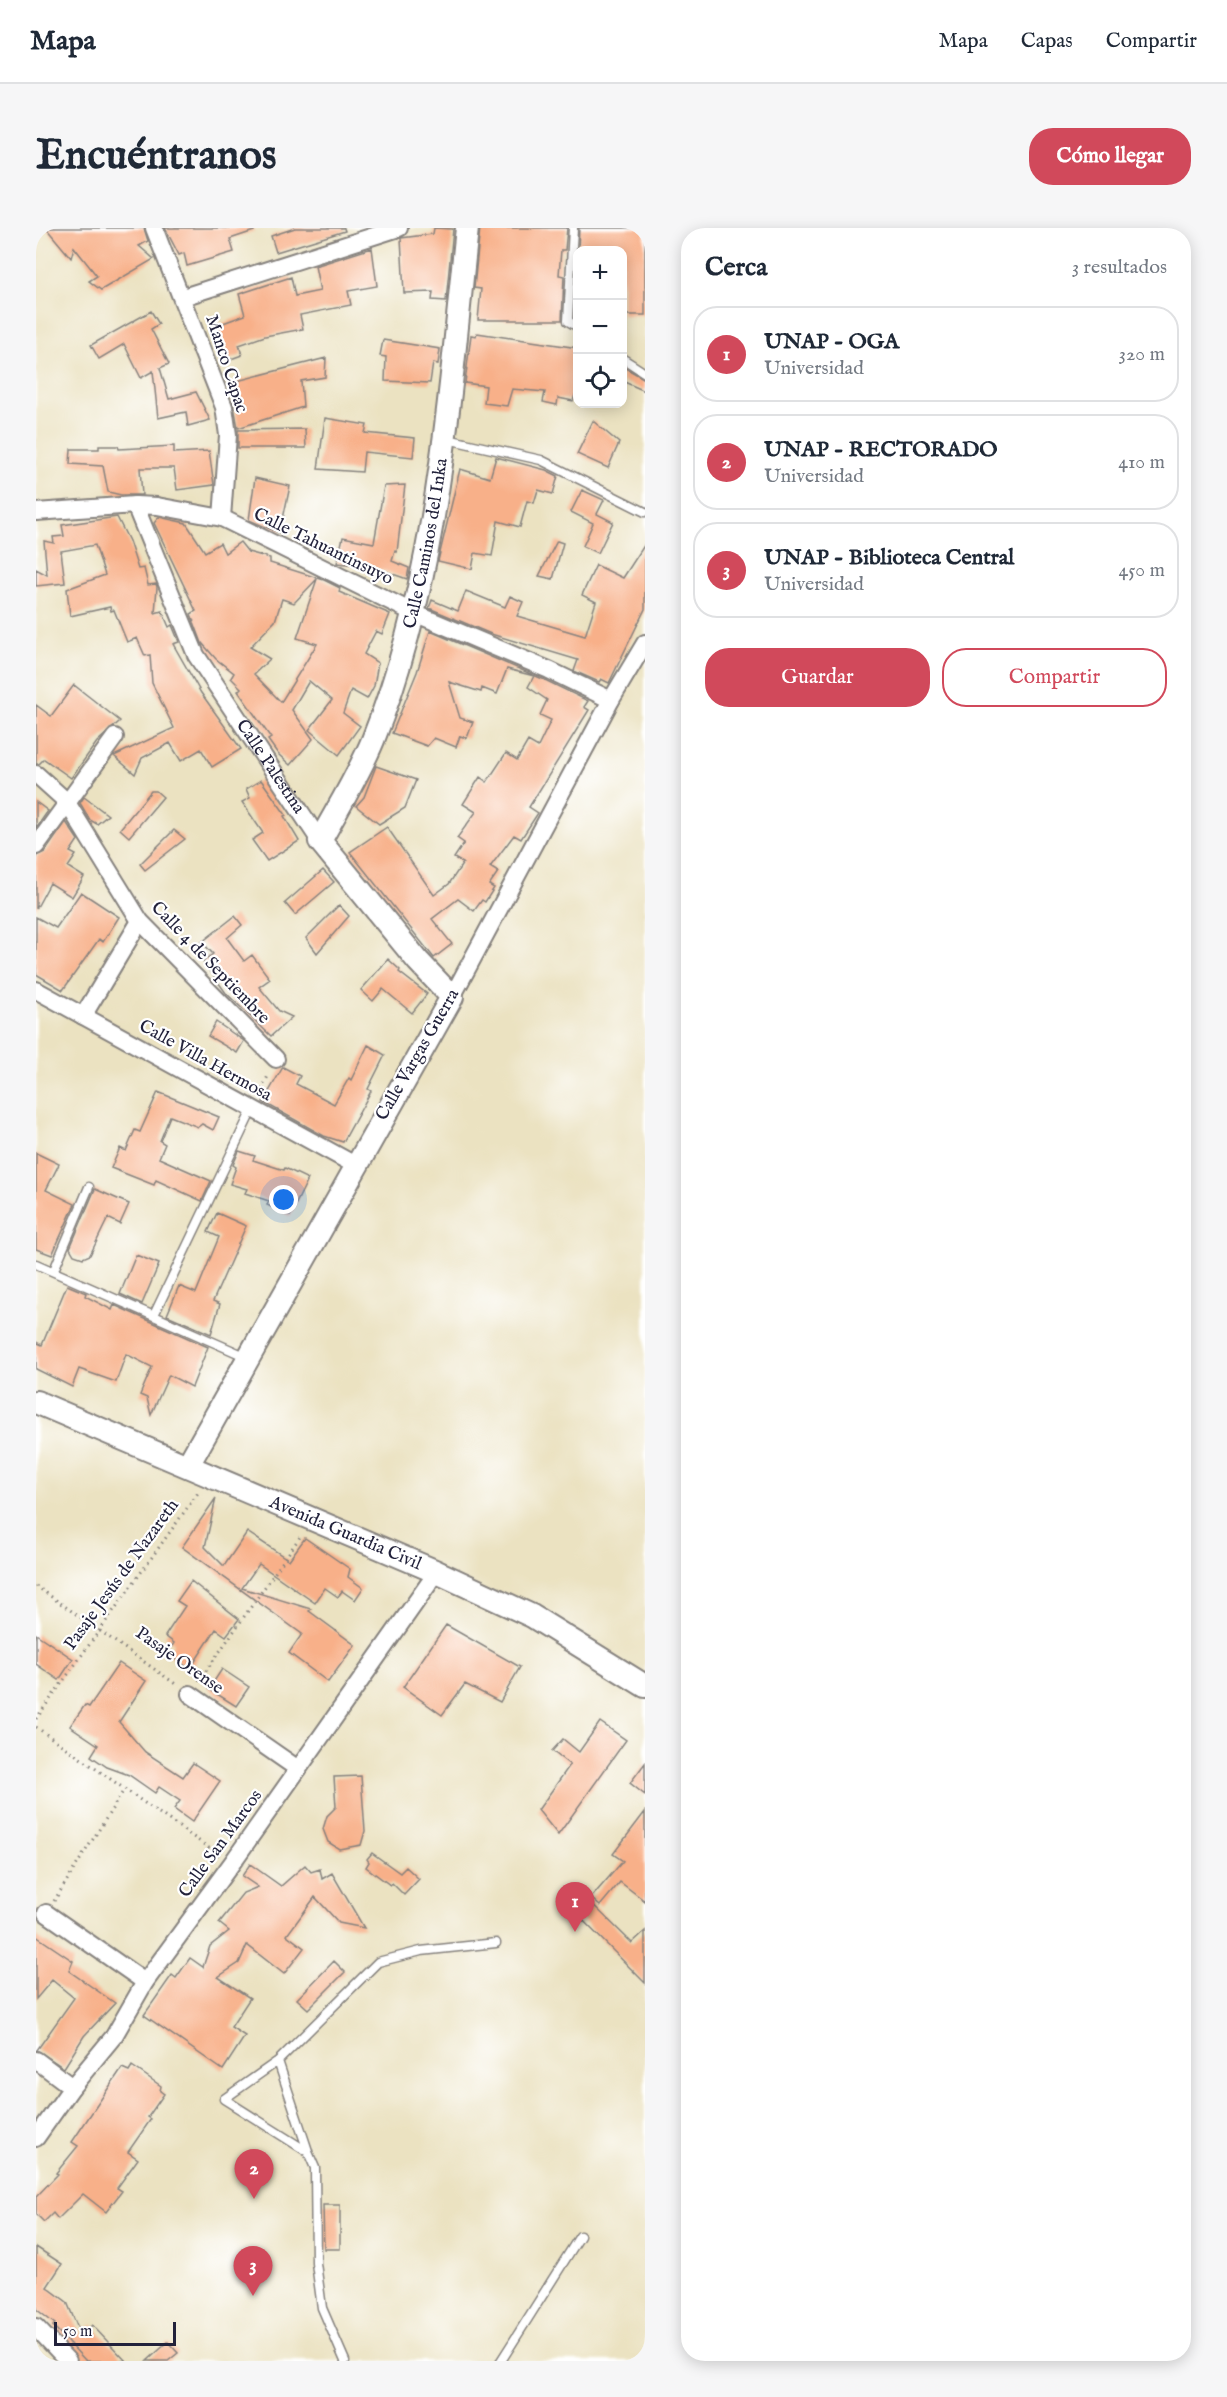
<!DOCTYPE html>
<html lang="es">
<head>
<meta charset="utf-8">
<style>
	body { margin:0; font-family:"IM FELL English",serif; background:#f6f6f7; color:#1f2937 }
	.controls { position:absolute; right:18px; top:18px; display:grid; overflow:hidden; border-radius:12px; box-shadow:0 3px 15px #0003 }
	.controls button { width:54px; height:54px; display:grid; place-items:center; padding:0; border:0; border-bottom:2px solid #e0e1e3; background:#fff; color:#1f2937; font:30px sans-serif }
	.scale { position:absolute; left:18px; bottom:15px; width:122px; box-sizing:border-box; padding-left:6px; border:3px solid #22223b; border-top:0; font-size:16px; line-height:21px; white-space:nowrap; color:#22223b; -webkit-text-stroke:4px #fff; paint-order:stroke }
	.you { position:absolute; left:248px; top:972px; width:21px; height:21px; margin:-15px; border:4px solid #fff; border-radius:50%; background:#1a73e8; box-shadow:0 0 0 9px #1a73e833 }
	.badge { display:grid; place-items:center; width:39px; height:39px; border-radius:50%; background:#d1495b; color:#fff; font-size:20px; font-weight:700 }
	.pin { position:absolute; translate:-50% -50px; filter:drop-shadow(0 2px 3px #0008) }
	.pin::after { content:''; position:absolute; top:32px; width:21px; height:18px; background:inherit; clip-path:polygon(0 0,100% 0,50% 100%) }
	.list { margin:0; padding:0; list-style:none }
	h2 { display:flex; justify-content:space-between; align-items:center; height:78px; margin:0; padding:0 24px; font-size:26px }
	h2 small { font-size:20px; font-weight:400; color:#747a83 }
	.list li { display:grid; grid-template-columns:39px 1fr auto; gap:18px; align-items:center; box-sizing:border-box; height:96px; margin:0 12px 12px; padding:0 12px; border:2px solid #e0e1e3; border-radius:24px }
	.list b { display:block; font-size:22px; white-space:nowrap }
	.list p { margin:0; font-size:20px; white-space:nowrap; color:#747a83 }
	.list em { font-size:20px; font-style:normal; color:#747a83 }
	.actions { display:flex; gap:12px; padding:18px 24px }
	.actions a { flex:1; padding:14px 0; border:2px solid #d1495b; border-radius:24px; text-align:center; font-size:21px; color:#d1495b }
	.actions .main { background:#d1495b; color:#fff }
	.icon { flex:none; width:33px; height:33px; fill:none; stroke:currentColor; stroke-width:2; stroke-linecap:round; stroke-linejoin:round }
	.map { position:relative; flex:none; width:609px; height:2133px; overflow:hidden; border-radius:24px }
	header { display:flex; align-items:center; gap:36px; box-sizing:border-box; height:84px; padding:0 30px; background:#fff; border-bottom:2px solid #e0e1e3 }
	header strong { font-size:28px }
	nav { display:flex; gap:33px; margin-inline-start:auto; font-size:21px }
	.intro { display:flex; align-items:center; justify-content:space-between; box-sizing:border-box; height:144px; padding:0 36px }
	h1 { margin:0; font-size:42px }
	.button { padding:15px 27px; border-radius:24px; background:#d1495b; color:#fff; font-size:21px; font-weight:700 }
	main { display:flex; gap:36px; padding:0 36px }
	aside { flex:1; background:#fff; border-radius:24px; box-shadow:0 3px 15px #0003 }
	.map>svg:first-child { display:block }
	.building { fill:#f8b089; fill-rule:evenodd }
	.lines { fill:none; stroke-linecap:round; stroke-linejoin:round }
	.lane-casing { stroke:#86827e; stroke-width:11 }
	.street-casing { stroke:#86827e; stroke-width:20 }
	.secondary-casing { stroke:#86827e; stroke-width:26 }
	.path { stroke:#86827e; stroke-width:3; stroke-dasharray:1.5 4.5; stroke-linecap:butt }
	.lane { stroke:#fff; stroke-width:8 }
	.street { stroke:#fff; stroke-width:16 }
	.secondary { stroke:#fff; stroke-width:22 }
	.labels { text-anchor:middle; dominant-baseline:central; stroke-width:4.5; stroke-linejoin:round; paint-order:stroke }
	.street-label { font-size:18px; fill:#22223b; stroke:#fff }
</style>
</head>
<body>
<header>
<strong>Mapa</strong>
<nav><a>Mapa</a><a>Capas</a><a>Compartir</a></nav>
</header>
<div class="intro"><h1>Encuéntranos</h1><a class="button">Cómo llegar</a></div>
<main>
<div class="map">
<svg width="609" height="2133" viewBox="0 0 609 2133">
	<rect width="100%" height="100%" fill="#fff"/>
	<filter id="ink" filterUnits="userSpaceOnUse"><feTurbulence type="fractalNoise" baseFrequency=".0167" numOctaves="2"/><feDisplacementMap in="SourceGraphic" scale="12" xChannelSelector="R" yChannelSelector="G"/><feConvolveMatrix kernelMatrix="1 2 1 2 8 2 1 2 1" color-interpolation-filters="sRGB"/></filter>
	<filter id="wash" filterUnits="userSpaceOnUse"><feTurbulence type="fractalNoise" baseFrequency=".008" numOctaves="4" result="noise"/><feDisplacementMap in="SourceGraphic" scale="24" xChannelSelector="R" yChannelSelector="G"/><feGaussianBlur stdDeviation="1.35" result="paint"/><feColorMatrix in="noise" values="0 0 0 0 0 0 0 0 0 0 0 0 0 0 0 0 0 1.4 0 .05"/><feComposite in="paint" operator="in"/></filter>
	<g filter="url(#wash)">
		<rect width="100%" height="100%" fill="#ebe2c1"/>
		<g id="blocks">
			<path class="building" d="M 10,0 L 108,0 L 112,13 L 103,18 L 118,31 L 65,62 L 53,53 L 61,48 L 38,19 L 35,30 Z
				M 129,0 L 217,0 L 218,3 L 194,11 L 198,24 L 151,38 L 148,25 L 143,27 Z
				M 259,0 L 308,0 L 309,3 L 240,24 L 235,8 Z
				M 398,0 L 417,1 L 410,73 L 396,72 L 397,64 L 368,65 L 365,10 L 397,6 Z
				M 444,0 L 531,0 L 529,22 L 525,22 L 523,47 L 528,48 L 526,92 L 442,92 L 445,61 L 438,60 Z
				M 543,0 L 609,0 L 609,87 L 586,87 L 586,22 L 542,22 Z
				M 336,20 L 341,58 L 312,63 L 315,77 L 264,87 L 267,101 L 229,108 L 203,117 L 206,127 L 192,132 L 179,98 L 209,87 L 203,66 L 255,49 L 259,68 L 284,63 L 279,38 Z
				M 115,83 L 123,96 L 115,101 L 133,136 L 124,140 L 133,171 L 160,164 L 174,192 L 152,198 L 150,184 L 122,190 L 117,143 L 105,150 L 88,116 L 63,131 L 55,117 Z
				M 441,105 L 542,120 L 542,159 L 537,173 L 522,170 L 521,177 L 507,174 L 509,164 L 476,161 L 471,178 L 448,175 L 450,158 L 429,155 L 435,107 L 440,108 Z
				M 347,112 L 404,121 L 402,136 L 397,135 L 394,155 L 349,153 L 350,129 L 344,128 Z
				M 290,130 L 289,149 L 265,153 L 267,179 L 202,200 L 197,172 L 202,172 L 197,154 Z
				M 586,138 L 609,151 L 609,163 L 586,153 Z
				M 289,190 L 331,197 L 329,205 L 379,210 L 377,229 L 328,224 L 326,244 L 282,241 Z
				M 557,193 L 583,215 L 572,240 L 541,226 Z
				M 269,201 L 270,220 L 202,220 L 202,202 Z
				M 63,218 L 82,218 L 83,221 L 138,218 L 138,225 L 173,223 L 178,257 L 141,262 L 138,240 L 104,240 L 106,267 L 85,267 L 72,264 L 67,238 L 34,236 L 35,221 L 63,221 Z
				M 460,229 L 510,242 L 522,248 L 517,266 L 502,262 L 498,275 L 491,273 L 484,299 L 462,293 L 456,328 L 439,325 L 436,341 L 402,333 L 424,241 L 454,250 Z
				M 219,250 L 254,258 L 244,305 L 213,292 Z
				M 369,257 L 361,324 L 359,323 L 356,333 L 373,340 L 371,351 L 334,338 L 301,335 L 307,309 L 338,315 L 348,258 Z
				M 546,262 L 568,272 L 561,286 L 577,294 L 562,325 L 547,318 L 557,295 L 535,284 Z
				M 81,289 L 93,313 L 102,341 L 108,340 L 112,357 L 120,356 L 121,359 L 119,385 L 126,383 L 133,399 L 136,397 L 143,414 L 137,416 L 165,465 L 205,521 L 176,539 L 165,521 L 145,533 L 134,515 L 106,530 L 99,546 L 78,528 L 138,500 L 116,455 L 114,427 L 109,428 L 101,410 L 91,414 L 78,382 L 75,383 L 74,379 L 34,388 L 31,361 L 69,347 L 59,317 L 25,323 L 29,355 L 0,358 L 0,341 L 11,347 L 8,313 L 18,315 L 17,309 L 28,308 L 26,297 Z
				M 123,289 L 150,295 L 169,324 L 184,315 L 189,325 L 204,314 L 212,324 L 234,330 L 234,335 L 288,352 L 304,360 L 303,364 L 354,386 L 346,406 L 340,403 L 328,426 L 342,435 L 338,458 L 331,471 L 315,462 L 307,485 L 324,498 L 303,527 L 273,502 L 296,472 L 273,453 L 256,482 L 277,511 L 254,537 L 242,526 L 232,512 L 235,510 L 202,463 L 205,460 L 195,450 L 198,445 L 180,431 L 166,415 L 155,386 L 160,383 L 118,295 ZM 281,351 L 261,410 L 281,416 L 245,474 L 218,446 L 234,431 L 214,419 L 239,393 L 246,371 L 258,375 Z
				M 521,313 L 527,315 L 517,351 L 503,348 Z
				M 609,316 L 609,381 L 573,455 L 565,451 L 563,454 L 538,443 L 542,432 L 455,406 L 393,380 L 396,372 L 422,383 L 430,363 L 469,379 L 474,368 L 487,374 L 481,388 L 549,408 L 560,374 L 546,367 L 560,337 L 587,350 Z
				M 394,403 L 509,452 L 552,473 L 548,479 L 553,482 L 493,579 L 502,585 L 485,611 L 478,607 L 454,639 L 462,644 L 453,657 L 458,660 L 449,674 L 446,672 L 438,683 L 422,671 L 396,691 L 416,716 L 398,730 L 314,624 L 351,599 L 398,667 L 413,656 L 427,635 L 418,630 L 428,615 L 421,610 L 440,584 L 427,576 L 444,549 L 451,554 L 470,525 L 481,532 L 492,513 L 502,519 L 515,492 L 504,487 L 511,472 L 492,459 L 498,448 L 471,441 L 461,466 L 446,460 L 445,464 L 413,454 L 424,490 L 437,494 L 431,510 L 424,508 L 420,519 L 398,510 L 391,518 L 356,505 L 381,444 Z
				M 38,457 L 84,493 L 61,514 L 35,550 L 8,531 L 3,536 L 0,536 L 0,477 L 15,488 Z
				M 340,538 L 380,552 L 369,580 L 343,596 L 320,578 L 328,569 Z
				M 225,552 L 250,587 L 248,588 L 263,613 L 231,633 L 216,612 L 227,605 L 206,574 L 214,570 L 210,561 Z
				M 115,563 L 120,563 L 127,569 L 93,609 L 84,601 Z
				M 48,569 L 72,587 L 61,596 L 54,592 L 44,575 Z
				M 0,574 L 12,583 L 0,600 Z
				M 30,594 L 42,612 L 34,624 L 40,627 L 32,639 L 48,649 L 36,669 L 14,655 L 0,681 L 0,628 L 9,624 Z
				M 138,602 L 149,611 L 109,642 L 104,636 Z
				M 287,642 L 298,654 L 259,687 L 249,675 Z
				M 45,664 L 83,689 L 67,714 L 63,711 L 27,762 L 0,746 L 0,689 L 20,700 Z
				M 303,677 L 313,688 L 281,725 L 270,710 Z
				M 199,688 L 206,697 L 191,710 L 208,733 L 216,727 L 234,751 L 223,759 L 243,783 L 256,789 L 235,808 L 190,765 L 167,733 L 177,726 L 166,714 Z
				M 352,731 L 364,742 L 363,744 L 391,766 L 376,785 L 347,761 L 337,773 L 325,762 Z
				M 180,794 L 208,813 L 201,825 L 172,808 Z
				M 332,817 L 349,827 L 332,861 L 335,863 L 307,914 L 288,908 L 227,874 L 247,839 L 264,848 L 260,856 L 298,876 L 313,850 L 315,852 Z
				M 122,864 L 183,889 L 177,902 L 166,896 L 162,899 L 134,888 L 124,913 L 129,916 L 123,930 L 175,953 L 166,973 L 120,952 L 118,957 L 75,940 L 84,920 L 90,923 L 99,902 L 104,904 Z
				M 203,923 L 219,928 L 217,932 L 248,942 L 249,940 L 272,951 L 254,988 L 231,977 L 233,973 L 209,965 L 211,961 L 194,956 L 200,939 L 197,937 Z
				M 0,925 L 23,936 L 10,962 L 39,976 L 16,1027 L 0,1021 Z
				M 59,961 L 93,976 L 84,996 L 72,990 L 54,1027 L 47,1030 L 38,1027 L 34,1020 Z
				M 181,985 L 210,998 L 177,1073 L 184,1076 L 175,1106 L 131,1087 L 143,1058 L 160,1065 L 183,1009 L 172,1004 Z
				M 100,1027 L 123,1036 L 106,1076 L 84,1066 Z
				M 31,1057 L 50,1065 L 49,1068 L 76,1082 L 78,1077 L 172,1119 L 156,1159 L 133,1147 L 115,1187 L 111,1170 L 104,1167 L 116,1139 L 90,1126 L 80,1154 L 43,1141 L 36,1159 L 0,1141 L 0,1114 L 6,1117 Z
				M 180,1270 L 169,1319 L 188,1338 L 211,1304 L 253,1332 L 269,1310 L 314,1341 L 312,1349 L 327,1360 L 319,1372 L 306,1363 L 302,1369 L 289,1360 L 279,1375 L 223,1336 L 206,1360 L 275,1381 L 273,1383 L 319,1417 L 292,1454 L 253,1425 L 266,1406 L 146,1319 Z
				M 155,1353 L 203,1391 L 190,1408 L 180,1401 L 154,1441 L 131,1426 L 138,1415 L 129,1408 L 149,1378 L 141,1373 Z
				M 410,1397 L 484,1439 L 464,1474 L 429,1456 L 406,1487 L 367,1459 Z
				M 0,1406 L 37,1431 L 23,1452 L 0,1436 Z
				M 83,1435 L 110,1453 L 83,1494 L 109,1524 L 147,1549 L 157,1535 L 184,1553 L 156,1594 L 138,1581 L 144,1573 L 123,1559 L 119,1565 L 93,1547 L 71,1539 L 55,1528 L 62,1517 L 34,1498 L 49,1477 L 53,1479 Z
				M 186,1441 L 213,1459 L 200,1478 L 173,1461 Z
				M 564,1494 L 590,1512 L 522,1607 L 502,1582 L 534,1537 L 516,1523 L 527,1511 L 543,1524 Z
				M 609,1535 L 609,1567 L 594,1555 Z
				M 325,1548 L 329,1603 L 325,1617 L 303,1621 L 292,1614 L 287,1601 L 291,1588 L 300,1579 L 298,1549 Z
				M 609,1584 L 609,1673 L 584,1654 L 564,1678 L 555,1670 L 587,1633 L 577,1626 Z
				M 336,1625 L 364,1645 L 370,1639 L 383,1651 L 368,1667 L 356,1655 L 354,1657 L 330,1639 L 333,1634 L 331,1631 Z
				M 214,1636 L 245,1658 L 269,1637 L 275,1644 L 284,1641 L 286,1651 L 296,1645 L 328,1700 L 303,1695 L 279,1669 L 251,1707 L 268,1720 L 248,1746 L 211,1717 L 203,1735 L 182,1749 L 214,1770 L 195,1799 L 209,1808 L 187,1842 L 108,1787 L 136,1747 L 140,1750 L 154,1730 L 167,1739 L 174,1718 L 193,1703 L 183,1695 L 207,1665 L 222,1659 L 206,1648 Z
				M 538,1658 L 596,1715 L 609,1703 L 609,1755 L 526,1671 Z
				M 0,1708 L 37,1733 L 33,1743 L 79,1775 L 48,1808 L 28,1840 L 1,1822 L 38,1770 L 16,1752 L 0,1771 Z
				M 298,1733 L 309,1744 L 272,1781 L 261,1771 Z
				M 96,1838 L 125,1858 L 124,1863 L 128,1866 L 112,1889 L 115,1891 L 92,1924 L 102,1931 L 81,1960 L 86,1963 L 70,1984 L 47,1966 L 22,1991 L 17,1985 L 8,1994 L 0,1986 L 0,1969 L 22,1946 L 20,1945 L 42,1918 L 36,1914 L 86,1840 L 93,1843 Z
				M 287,1977 L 304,1977 L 304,2021 L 288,2021 Z
				M 0,2019 L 26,2036 L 11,2059 L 31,2074 L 45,2108 L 56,2097 L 90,2133 L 50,2133 L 17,2098 L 19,2096 L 0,2081 Z
				M 132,2114 L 142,2125 L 132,2133 L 111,2133 Z"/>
		</g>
	</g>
	<g filter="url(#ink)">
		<use href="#blocks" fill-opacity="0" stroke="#86827e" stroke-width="1.5"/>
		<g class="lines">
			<defs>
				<path id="lane" d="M 537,0 L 532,93 L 542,99
					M 586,130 L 609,145
					M 411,211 L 505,232 L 609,284
					M 0,1036 L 211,1129
					M 18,1042 L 53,959
					M 118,1087 L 216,882
					M 242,1833 L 272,1923
					M 309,2133 L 286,2080 L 280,2035 L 279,1940 L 272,1924 L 188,1871 L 242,1833 L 342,1734 L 385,1723 L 460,1715
					M 465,2133 L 544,2008"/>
				<g id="street">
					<path d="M 118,0 L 188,179 L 192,207 L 186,290"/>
					<path d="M 147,69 L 363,0"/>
					<path id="s1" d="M 99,277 L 160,427 L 284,613"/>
					<path d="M 0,284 L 99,277 L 121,278 L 186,290 L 378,385 L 513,442 L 575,472"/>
					<path d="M 0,546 L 30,573 L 104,693 L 240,831"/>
					<path d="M 0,618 L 79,509"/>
					<path d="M 0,762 L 319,937"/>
					<path d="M 416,769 L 575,472 L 609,415"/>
					<path d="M 47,788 L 104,693"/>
					<path d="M 154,1466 L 262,1541"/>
					<path d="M 10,1685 L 109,1754"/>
					<path d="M 0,1832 L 36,1859"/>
					<path d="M 0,1910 L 36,1859 L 78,1808 L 109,1754 L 196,1635 L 401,1344"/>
					<path d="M 0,2099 L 32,2133"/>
				</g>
				<g id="secondary">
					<path id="s2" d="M 0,1174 L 401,1344 L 496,1388 L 609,1458"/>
					<path id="s3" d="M 152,1237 L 416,769 L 382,733 L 284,613 C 302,580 323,546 337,512 C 402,350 413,171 431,0"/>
				</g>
			</defs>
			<use href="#lane" class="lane-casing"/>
			<use href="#street" class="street-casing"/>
			<use href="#secondary" class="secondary-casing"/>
			<path class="path" d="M 223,867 L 233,846
				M 0,1358 L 141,1457
				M 163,1453 L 266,1306
				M 0,1491 L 164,1262
				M 0,1499 L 183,1627
				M 18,1673 L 88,1562"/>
			<use href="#lane" class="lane"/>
			<use href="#street" class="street"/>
			<use href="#secondary" class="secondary"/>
		</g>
	</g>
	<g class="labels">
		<g class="street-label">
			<text transform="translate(190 136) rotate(72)">Manco Capac</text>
			<text stroke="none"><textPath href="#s3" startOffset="1060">Calle Caminos del Inka</textPath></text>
			<text transform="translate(287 319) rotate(26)">Calle Tahuantinsuyo</text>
			<text stroke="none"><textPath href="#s1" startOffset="296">Calle Palestina</textPath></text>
			<text transform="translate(174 735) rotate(46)">Calle 4 de Septiembre</text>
			<text transform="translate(382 827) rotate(-60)">Calle Vargas Guerra</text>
			<text transform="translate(169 833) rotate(29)">Calle Villa Hermosa</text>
			<text stroke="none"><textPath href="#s2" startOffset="336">Avenida Guardia Civil</textPath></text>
			<text transform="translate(86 1347) rotate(-54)">Pasaje Jesús de Nazareth</text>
			<text transform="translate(143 1433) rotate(35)">Pasaje Orense</text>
			<text transform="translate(185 1616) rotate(-54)">Calle San Marcos</text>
		</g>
	</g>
</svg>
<div class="controls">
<button>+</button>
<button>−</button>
<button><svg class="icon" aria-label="locate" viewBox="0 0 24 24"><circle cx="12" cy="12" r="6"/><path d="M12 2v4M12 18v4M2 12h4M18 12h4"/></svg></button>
</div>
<div class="scale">50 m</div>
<div class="you"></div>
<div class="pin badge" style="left:539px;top:1704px">1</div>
<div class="pin badge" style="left:218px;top:1971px">2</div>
<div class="pin badge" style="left:217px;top:2068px">3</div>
</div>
<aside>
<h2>Cerca<small>3 resultados</small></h2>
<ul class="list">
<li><span class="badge">1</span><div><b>UNAP - OGA</b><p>Universidad</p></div><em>320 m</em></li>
<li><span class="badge">2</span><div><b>UNAP - RECTORADO</b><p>Universidad</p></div><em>410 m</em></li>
<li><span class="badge">3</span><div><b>UNAP - Biblioteca Central</b><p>Universidad</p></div><em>450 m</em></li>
</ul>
<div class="actions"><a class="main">Guardar</a><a>Compartir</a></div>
</aside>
</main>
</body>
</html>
